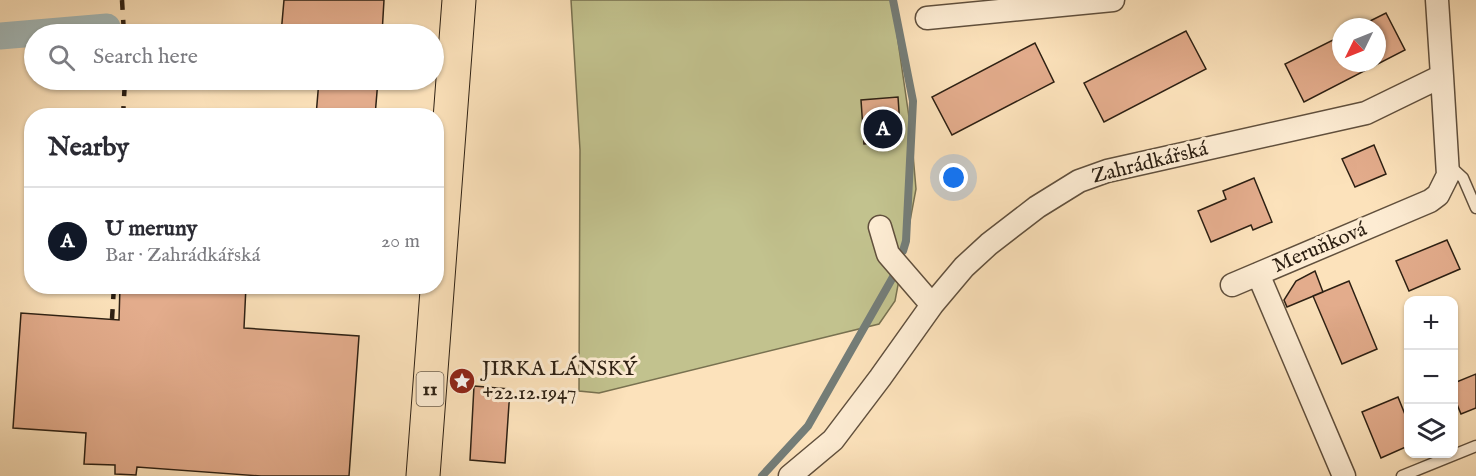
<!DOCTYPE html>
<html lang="en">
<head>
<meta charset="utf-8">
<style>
	body { margin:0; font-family:"IM FELL English",serif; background:#f7f7f7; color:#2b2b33 }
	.controls { position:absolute; right:18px; bottom:18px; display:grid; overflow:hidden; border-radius:12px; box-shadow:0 2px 4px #0004 }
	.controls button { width:54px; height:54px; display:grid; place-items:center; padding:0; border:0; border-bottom:2px solid #e1e1e2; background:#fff; color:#2b2b33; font:30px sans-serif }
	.compass { position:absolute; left:1332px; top:18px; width:54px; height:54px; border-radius:50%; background:#fff; box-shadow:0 2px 4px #0004; rotate:227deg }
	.you { position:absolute; left:954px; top:178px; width:21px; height:21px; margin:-15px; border:4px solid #fff; border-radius:50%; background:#1a73e8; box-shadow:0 0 0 9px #1a73e833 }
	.badge { display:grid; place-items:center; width:39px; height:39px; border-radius:50%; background:#111827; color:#fff; font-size:20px; font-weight:700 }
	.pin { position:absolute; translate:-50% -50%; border:3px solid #fff; box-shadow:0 2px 6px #0006 }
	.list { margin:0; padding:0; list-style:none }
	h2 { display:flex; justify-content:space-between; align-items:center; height:78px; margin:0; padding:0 24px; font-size:26px }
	h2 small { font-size:20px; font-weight:400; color:#7c7c81 }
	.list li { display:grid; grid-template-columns:39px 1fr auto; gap:18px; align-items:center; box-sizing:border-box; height:108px; padding:0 24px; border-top:2px solid #e1e1e2 }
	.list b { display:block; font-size:22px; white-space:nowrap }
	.list p { margin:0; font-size:20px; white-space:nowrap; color:#7c7c81 }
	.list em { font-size:20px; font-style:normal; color:#7c7c81 }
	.icon { flex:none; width:33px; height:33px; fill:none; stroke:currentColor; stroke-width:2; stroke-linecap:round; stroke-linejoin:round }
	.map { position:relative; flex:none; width:1476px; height:476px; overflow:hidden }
	.search { position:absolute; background:#fff; box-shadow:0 2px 4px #0004; left:24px; top:24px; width:420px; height:66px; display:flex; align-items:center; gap:15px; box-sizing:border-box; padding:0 21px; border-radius:33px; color:#7c7c81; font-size:22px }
	.panel { position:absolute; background:#fff; box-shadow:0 2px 4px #0004; left:24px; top:108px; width:420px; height:186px; border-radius:24px }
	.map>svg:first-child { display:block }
	.green { fill:#c2c28e; stroke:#787150; stroke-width:1.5 }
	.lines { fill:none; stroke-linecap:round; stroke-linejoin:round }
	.stream { stroke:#747d78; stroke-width:8 }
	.canal { stroke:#a4bbbc; stroke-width:27 }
	.building { fill:#e3ac8c; stroke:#2d2013; stroke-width:1.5 }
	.lane-casing { stroke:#61503d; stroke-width:13 }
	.street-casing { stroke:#61503d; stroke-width:25 }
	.primary-casing { stroke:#2d2013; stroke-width:35 }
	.lane { stroke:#fdecd3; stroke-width:10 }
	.street { stroke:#fdecd3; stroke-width:22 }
	.primary { stroke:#fce2bb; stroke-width:33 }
	.rail { stroke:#2d2013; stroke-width:4.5; stroke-dasharray:10 10; stroke-linecap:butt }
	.labels { text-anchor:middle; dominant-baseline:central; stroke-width:6; stroke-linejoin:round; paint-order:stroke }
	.shield { fill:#fdecd3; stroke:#6b5d4d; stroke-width:1.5 }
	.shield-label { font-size:20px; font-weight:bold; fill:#2d2013 }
	.street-label { font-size:21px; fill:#2d2013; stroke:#fdecd3 }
	.poi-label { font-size:21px; fill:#2d2013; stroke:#fdecd3; text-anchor:start }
</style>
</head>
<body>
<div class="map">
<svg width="1476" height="476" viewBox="0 0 1476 476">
	<rect width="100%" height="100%" fill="#fce2bb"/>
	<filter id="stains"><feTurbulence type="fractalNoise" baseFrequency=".00333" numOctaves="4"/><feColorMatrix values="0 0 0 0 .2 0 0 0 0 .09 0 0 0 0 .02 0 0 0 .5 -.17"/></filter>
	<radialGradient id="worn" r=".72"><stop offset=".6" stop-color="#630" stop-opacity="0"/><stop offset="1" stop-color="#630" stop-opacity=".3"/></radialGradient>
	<path class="green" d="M 571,0 L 892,0 L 911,131 L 916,189 L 895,301 L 879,324 L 599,393 L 579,391 L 580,150 Z"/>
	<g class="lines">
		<path class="stream" d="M 893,0 L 913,101 L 906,241 L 903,251
			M 762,476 L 808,426 L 897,270"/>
		<path class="canal" d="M 0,36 L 107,27"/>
	</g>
	<path class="building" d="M 284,0 L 384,0 L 382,34 L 281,34 Z
		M 1386,13 L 1405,50 L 1304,102 L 1285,64 L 1341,36 L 1341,63 L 1377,63 L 1377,27 L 1358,27 Z
		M 1186,31 L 1206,69 L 1104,122 L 1084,83 Z
		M 1035,43 L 1054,82 L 952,135 L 932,97 Z
		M 319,80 L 378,80 L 375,116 L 316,116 Z
		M 898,97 L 901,141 L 864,144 L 861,100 Z
		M 1374,145 L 1386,174 L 1355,187 L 1342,159 Z
		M 1254,178 L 1272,222 L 1253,230 L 1251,225 L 1211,242 L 1198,211 L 1226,199 L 1223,191 Z
		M 1447,240 L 1460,269 L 1409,291 L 1396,261 Z
		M 1315,271 L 1323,292 L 1287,307 L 1284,300 L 1296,281 Z
		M 1349,281 L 1377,349 L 1342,364 L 1313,296 Z
		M 120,286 L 246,286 L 244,328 L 359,336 L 349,476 L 261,476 L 137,467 L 136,475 L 115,474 L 115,465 L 84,464 L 86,433 L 13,428 L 21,313 L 119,320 Z
		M 1476,374 L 1476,408 L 1461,414 L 1454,397 L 1454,383 Z
		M 474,386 L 510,389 L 505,463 L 470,460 Z
		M 1398,397 L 1408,422 L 1408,446 L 1381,458 L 1362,412 Z"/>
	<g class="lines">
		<defs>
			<path id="lane" d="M 1450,166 L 1463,178 L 1476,208
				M 1402,476 L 1476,446"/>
			<path id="street" d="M 927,18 L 1113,0
				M 880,227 L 888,254 L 932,305
				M 1232,285 L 1258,274
				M 790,476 L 833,440 L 880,378 L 932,305 L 964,267 L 989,244 L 1037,207 L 1079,181 L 1107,171 L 1366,113 L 1442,76 L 1437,0
				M 1344,476 L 1258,274 L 1430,201 L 1438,195 L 1448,175 L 1442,76"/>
			<path id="primary" d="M 423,476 L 459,0"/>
		</defs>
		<use href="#lane" class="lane-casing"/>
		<use href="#street" class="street-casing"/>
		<use href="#primary" class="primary-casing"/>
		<use href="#lane" class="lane"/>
		<use href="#street" class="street"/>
		<use href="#primary" class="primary"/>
		<path class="rail" d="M 122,0 L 124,34
			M 123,116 L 125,80
			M 112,319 L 114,286"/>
	</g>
	<defs>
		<symbol id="sight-disc" viewBox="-11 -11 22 22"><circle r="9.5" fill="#8f2418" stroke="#fdecd3"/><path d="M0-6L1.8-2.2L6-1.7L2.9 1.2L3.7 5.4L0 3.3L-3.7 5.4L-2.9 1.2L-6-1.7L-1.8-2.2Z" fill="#fff"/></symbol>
	</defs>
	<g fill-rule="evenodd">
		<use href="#sight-disc" x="447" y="366" width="30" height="30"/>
	</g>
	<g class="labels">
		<rect class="shield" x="416.5" y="372" width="27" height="34" rx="4.5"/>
		<g class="shield-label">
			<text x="430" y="389">11</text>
		</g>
		<g class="street-label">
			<text transform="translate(1150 163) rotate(-14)">Zahrádkářská</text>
			<text transform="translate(1320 248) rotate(-23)">Meruňková</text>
		</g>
		<g class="poi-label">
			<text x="482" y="369">JIRKA LÁNSKÝ<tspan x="482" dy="24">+22.12.1947</tspan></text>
		</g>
	</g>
	<rect width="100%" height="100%" filter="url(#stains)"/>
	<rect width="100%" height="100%" fill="url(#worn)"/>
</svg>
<div class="controls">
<button>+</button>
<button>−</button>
<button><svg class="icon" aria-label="layers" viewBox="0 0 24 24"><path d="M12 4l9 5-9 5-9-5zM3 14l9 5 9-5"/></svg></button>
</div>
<svg class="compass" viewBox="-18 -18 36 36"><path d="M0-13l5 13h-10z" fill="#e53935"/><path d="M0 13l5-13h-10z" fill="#7c7c81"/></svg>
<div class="you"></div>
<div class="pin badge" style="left:883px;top:129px">A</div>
<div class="search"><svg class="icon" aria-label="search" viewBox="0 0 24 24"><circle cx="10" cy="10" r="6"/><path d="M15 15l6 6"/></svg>Search here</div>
<section class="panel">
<h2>Nearby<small></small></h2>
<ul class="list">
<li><span class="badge">A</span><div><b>U meruny</b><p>Bar · Zahrádkářská</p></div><em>20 m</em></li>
</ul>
</section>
</div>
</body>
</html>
